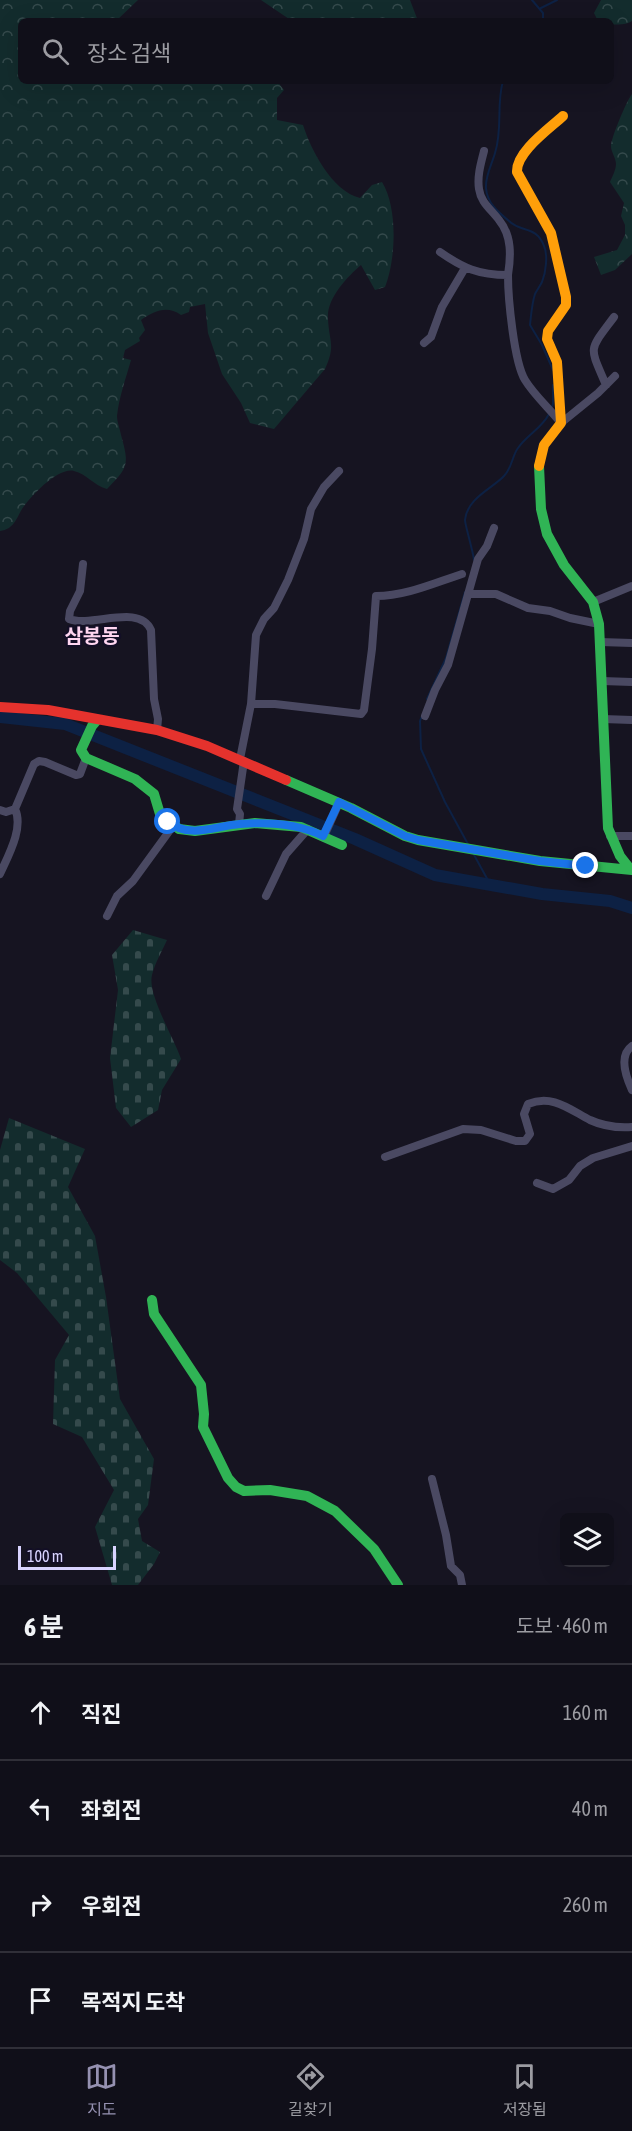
<!DOCTYPE html>
<html lang="ko">
<head>
<meta charset="utf-8">
<style>
	body { margin:0; font-family:"Asap Condensed","Noto Sans KR",sans-serif; background:#191822; color:#f1f3f6 }
	.controls { position:absolute; right:18px; bottom:18px; display:grid; overflow:hidden; border-radius:9px; box-shadow:0 6px 24px #0002 }
	.controls button { width:54px; height:54px; display:grid; place-items:center; padding:0; border:0; border-bottom:2px solid #302f38; background:#100f19; color:#f1f3f6; font:30px sans-serif }
	.scale { position:absolute; left:18px; bottom:15px; width:98px; box-sizing:border-box; padding-left:6px; border:3px solid #d9d4ff; border-top:0; font-size:16px; line-height:21px; white-space:nowrap; color:#d9d4ff; -webkit-text-stroke:4px #130f26; paint-order:stroke }
	.stop { position:absolute; width:18px; height:18px; margin:-14px; border:4px solid #1a73e8; border-radius:50%; background:#fff }
	.stop.end { background:#1a73e8; border-color:#fff; box-shadow:0 2px 6px #0008 }
	.list { margin:0; padding:0; list-style:none }
	h2 { display:flex; justify-content:space-between; align-items:center; height:78px; margin:0; padding:0 24px; font-size:26px }
	h2 small { font-size:20px; font-weight:400; color:#9c9ca2 }
	.list li { display:grid; grid-template-columns:39px 1fr auto; gap:18px; align-items:center; box-sizing:border-box; height:96px; padding:0 24px; border-top:2px solid #302f38 }
	.list b { display:block; font-size:22px; white-space:nowrap }
	.list em { font-size:20px; font-style:normal; color:#9c9ca2 }
	.icon { flex:none; width:33px; height:33px; fill:none; stroke:currentColor; stroke-width:2; stroke-linecap:round; stroke-linejoin:round }
	.map { position:relative; flex:none; width:632px; height:1585px; overflow:hidden }
	.search { position:absolute; background:#100f19; box-shadow:0 6px 24px #0002; left:18px; right:18px; top:18px; height:66px; display:flex; align-items:center; gap:15px; box-sizing:border-box; padding:0 21px; border-radius:9px; color:#9c9ca2; font-size:22px }
	.sheet { height:462px; background:#100f19 }
	nav { display:flex; justify-content:space-around; align-items:center; box-sizing:border-box; height:84px; border-top:2px solid #302f38; background:#100f19; font-size:16px; color:#9c9ca2 }
	nav a { display:grid; justify-items:center; gap:3px }
	nav .on { color:#9591b1 }
	.map>svg:first-child { display:block }
	.forest { fill:url(#forest-crowns) }
	.cemetery { fill:url(#cemetery-stones) }
	.lines { fill:none; stroke-linecap:round; stroke-linejoin:round }
	.stream { stroke:#0d2144; stroke-width:2 }
	.river { stroke:#0d2144; stroke-width:12 }
	.street { stroke:#4a4962; stroke-width:8 }
	.fast { stroke:#30b455; stroke-width:10 }
	.slow { stroke:#ff9f0a; stroke-width:10 }
	.jam { stroke:#e5322d; stroke-width:10 }
	.route { stroke:#1a73e8; stroke-width:8 }
	.labels { text-anchor:middle; dominant-baseline:central; stroke-width:4.5; stroke-linejoin:round; paint-order:stroke }
	.quarter-label { font-size:20px; font-weight:bold; fill:#ffd6f0; stroke:#130f26 }
</style>
</head>
<body>
<div class="map">
<svg width="632" height="1585" viewBox="0 0 632 1585">
	<defs>
		<pattern id="forest-crowns" width="20" height="18" patternUnits="userSpaceOnUse" patternTransform="scale(1.5)"><rect width="20" height="18" fill="#132c2d"/><path d="M2 6a3 3 0 1 1 6 0M12 15a3 3 0 1 1 6 0" fill="none" stroke="#354a4c"/></pattern>
		<pattern id="cemetery-stones" width="16" height="16" patternUnits="userSpaceOnUse" patternTransform="scale(1.5)"><rect width="16" height="16" fill="#132c2d"/><path d="M2 7V4a2 2 0 0 1 4 0v3zM10 15v-3a2 2 0 0 1 4 0v3z" fill="#354a4c"/></pattern>
	</defs>
	<rect width="100%" height="100%" fill="#161421"/>
	<path class="forest" d="M 0,0 L 138,0 L 116,21 L 21,21 L 21,81 L 277,81 L 284,90 L 277,98 L 277,120 L 303,125 C 311,150 332,191 360,198 L 372,185 L 382,182 C 398,208 396,259 385,287 L 375,290 L 361,265 C 347,277 326,299 328,319 C 329,342 336,345 325,369 L 274,429 L 250,423 L 241,403 L 222,374 L 208,333 L 205,304 L 190,307 L 189,312 L 181,315 C 167,305 154,311 141,320 L 145,330 L 139,338 L 140,341 L 125,350 L 123,358 L 131,360 C 126,378 119,397 117,416 C 117,422 120,429 121,435 C 129,464 129,467 107,489 C 93,485 87,474 74,471 C 58,467 31,496 22,509 C 16,519 14,529 0,531 Z
		M 261,0 L 410,0 L 418,21 L 292,21 Z
		M 601,0 L 632,0 L 632,21 C 626,25 618,25 611,24 L 611,21 L 598,21 L 594,13 Z
		M 632,94 L 632,254 L 615,270 L 601,275 L 594,257 L 617,250 L 625,235 L 625,225 L 621,216 L 624,203 L 610,182 C 612,177 616,170 616,164 C 616,158 611,152 611,146 C 611,138 627,100 632,94 Z"/>
	<path class="cemetery" d="M 133,930 L 167,940 C 162,951 155,963 152,975 C 147,994 174,1038 181,1059 L 162,1090 L 158,1110 L 131,1127 L 116,1108 L 110,1058 L 118,990 L 112,955 Z
		M 9,1118 L 85,1149 L 68,1187 L 95,1236 L 106,1297 L 120,1399 L 154,1459 L 148,1505 L 138,1519 L 142,1541 L 160,1552 L 154,1564 L 138,1585 L 112,1585 L 95,1527 L 114,1490 L 82,1437 L 53,1424 L 55,1360 L 69,1335 L 17,1273 L 0,1260 L 0,1150 Z"/>
	<g class="lines">
		<path class="stream" d="M 532,0 L 543,13 L 543,21
			M 541,8 L 557,0
			M 503,81 C 496,105 503,128 495,153 C 492,164 485,176 486,188 C 487,203 498,212 509,221 C 521,233 536,225 544,246 C 548,255 546,272 542,282 C 540,286 537,290 535,294 C 532,303 531,315 530,325 L 542,345 L 553,370
			M 551,409 L 553,404 L 553,385
			M 474,560 C 473,551 465,525 465,520 C 467,498 493,488 504,476 C 512,468 512,456 518,448 C 527,435 542,428 549,414
			M 427,699 L 446,658 L 465,592
			M 422,716 L 420,721 L 421,749 L 445,802 L 469,846
			M 473,853 L 490,884"/>
		<path class="river" d="M 0,717 L 65,724 L 355,839 L 435,875 L 542,894 L 610,901 L 632,908"/>
		<path class="street" d="M 484,151 C 481,163 477,176 479,189 C 481,203 491,209 499,220 C 512,236 511,256 508,275
			M 440,252 C 463,268 478,275 508,275 C 508,298 514,362 525,380 C 534,395 550,409 561,423 L 598,393 L 615,376
			M 424,343 L 431,337 L 442,307 L 465,268
			M 606,385 C 589,345 588,352 614,317
			M 83,564 L 80,591 L 70,611 L 69,619 C 92,628 139,603 151,630 L 154,699 L 158,719 L 157,730
			M 468,594 L 496,594 L 528,608 L 550,611 L 570,618 L 599,624
			M 593,602 L 632,586
			M 600,642 L 632,643
			M 602,681 L 632,682
			M 251,704 L 275,704 L 361,714 L 364,710 L 372,649 L 376,596 C 406,596 434,583 462,574
			M 425,716 L 435,690 L 448,665 L 478,559 L 487,546 L 494,528
			M 603,719 L 632,720
			M 240,759 L 251,704 L 256,635 L 264,619 L 274,608 L 288,580 L 304,539 L 311,509 L 324,487 L 339,471
			M 0,810 L 6,812 L 15,809
			M 239,824 L 240,814 L 237,809 L 244,761
			M 325,834 L 339,803
			M 610,836 L 632,836
			M 0,874 C 8,856 24,828 15,809 L 34,764 L 39,761 L 45,762 L 76,775 L 80,774 L 86,758
			M 266,896 L 286,854 L 308,829
			M 107,916 L 117,896 L 133,881 L 173,826
			M 632,1046 C 618,1056 626,1077 632,1090
			M 385,1157 L 463,1129 L 481,1130 L 516,1141 L 525,1141 L 530,1134 L 524,1114 L 528,1104 C 552,1094 569,1109 590,1120 C 603,1126 617,1128 632,1127
			M 537,1183 L 553,1189 L 569,1180 L 580,1166 L 593,1158 L 632,1146
			M 432,1479 L 446,1535 L 451,1566 L 460,1575 L 462,1585"/>
		<path class="fast" d="M 539,466 L 541,509 L 547,534 L 564,565 L 593,602 L 599,624 L 608,828 L 620,856 L 631,870
			M 97,720 L 92,726 L 81,750 L 86,758 L 135,779 L 154,794 L 160,814 L 179,829 L 195,831 L 255,823 L 301,827 L 342,845
			M 286,780 L 351,808 L 405,836 L 418,840 L 540,861 L 632,870
			M 152,1300 L 154,1314 L 201,1385 L 204,1414 L 203,1427 L 228,1478 L 236,1487 L 244,1491 L 270,1490 L 307,1496 L 335,1511 L 374,1549 L 398,1585"/>
		<path class="slow" d="M 539,466 L 544,445 L 561,423 L 557,362 L 547,339 L 548,331 L 566,305 L 566,297 L 551,233 L 517,172 C 516,152 549,129 563,116"/>
		<path class="jam" d="M 0,707 L 48,710 L 157,730 L 207,746 L 286,780"/>
	</g>
	<g class="lines">
		<path class="route" d="M 168,822 C 190,839 215,826 240,824 C 267,822 299,824 323,836 L 339,802 L 405,836 L 418,840 L 540,861 L 586,866"/>
	</g>
	<g class="labels">
		<g class="quarter-label">
			<text x="92" y="635">삼봉동</text>
		</g>
	</g>
</svg>
<div class="controls">
<button><svg class="icon" aria-label="layers" viewBox="0 0 24 24"><path d="M12 4l9 5-9 5-9-5zM3 14l9 5 9-5"/></svg></button>
</div>
<div class="scale">100 m</div>
<div class="stop" style="left:168px;top:822px"></div>
<div class="stop end" style="left:586px;top:866px"></div>
<div class="search"><svg class="icon" aria-label="search" viewBox="0 0 24 24"><circle cx="10" cy="10" r="6"/><path d="M15 15l6 6"/></svg>장소 검색</div>
</div>
<section class="sheet">
<h2>6 분<small>도보 · 460 m</small></h2>
<ul class="list">
<li><svg class="icon" aria-label="ahead" viewBox="0 0 24 24"><path d="M12 20V5M6 11l6-6 6 6"/></svg><div><b>직진</b></div><em>160 m</em></li>
<li><svg class="icon" aria-label="left" viewBox="0 0 24 24"><path d="M17 20v-9H6M10 6l-5 5 5 5"/></svg><div><b>좌회전</b></div><em>40 m</em></li>
<li><svg class="icon" aria-label="right" viewBox="0 0 24 24"><path d="M7 20v-9h11M14 6l5 5-5 5"/></svg><div><b>우회전</b></div><em>260 m</em></li>
<li><svg class="icon" aria-label="arrive" viewBox="0 0 24 24"><path d="M6 21V4h12l-3 4 3 4H6"/></svg><div><b>목적지 도착</b></div></li>
</ul>
</section>
<nav>
<a class="on"><svg class="icon" aria-label="map" viewBox="0 0 24 24"><path d="M3 6l6-2 6 2 6-2v14l-6 2-6-2-6 2zM9 4v14M15 6v14"/></svg>지도</a>
<a><svg class="icon" aria-label="directions" viewBox="0 0 24 24"><path d="M12 3l9 9-9 9-9-9zM9 14v-3h6M13 9l2 2-2 2"/></svg>길찾기</a>
<a><svg class="icon" aria-label="saved" viewBox="0 0 24 24"><path d="M7 4h10v16l-5-4-5 4z"/></svg>저장됨</a>
</nav>
</body>
</html>
